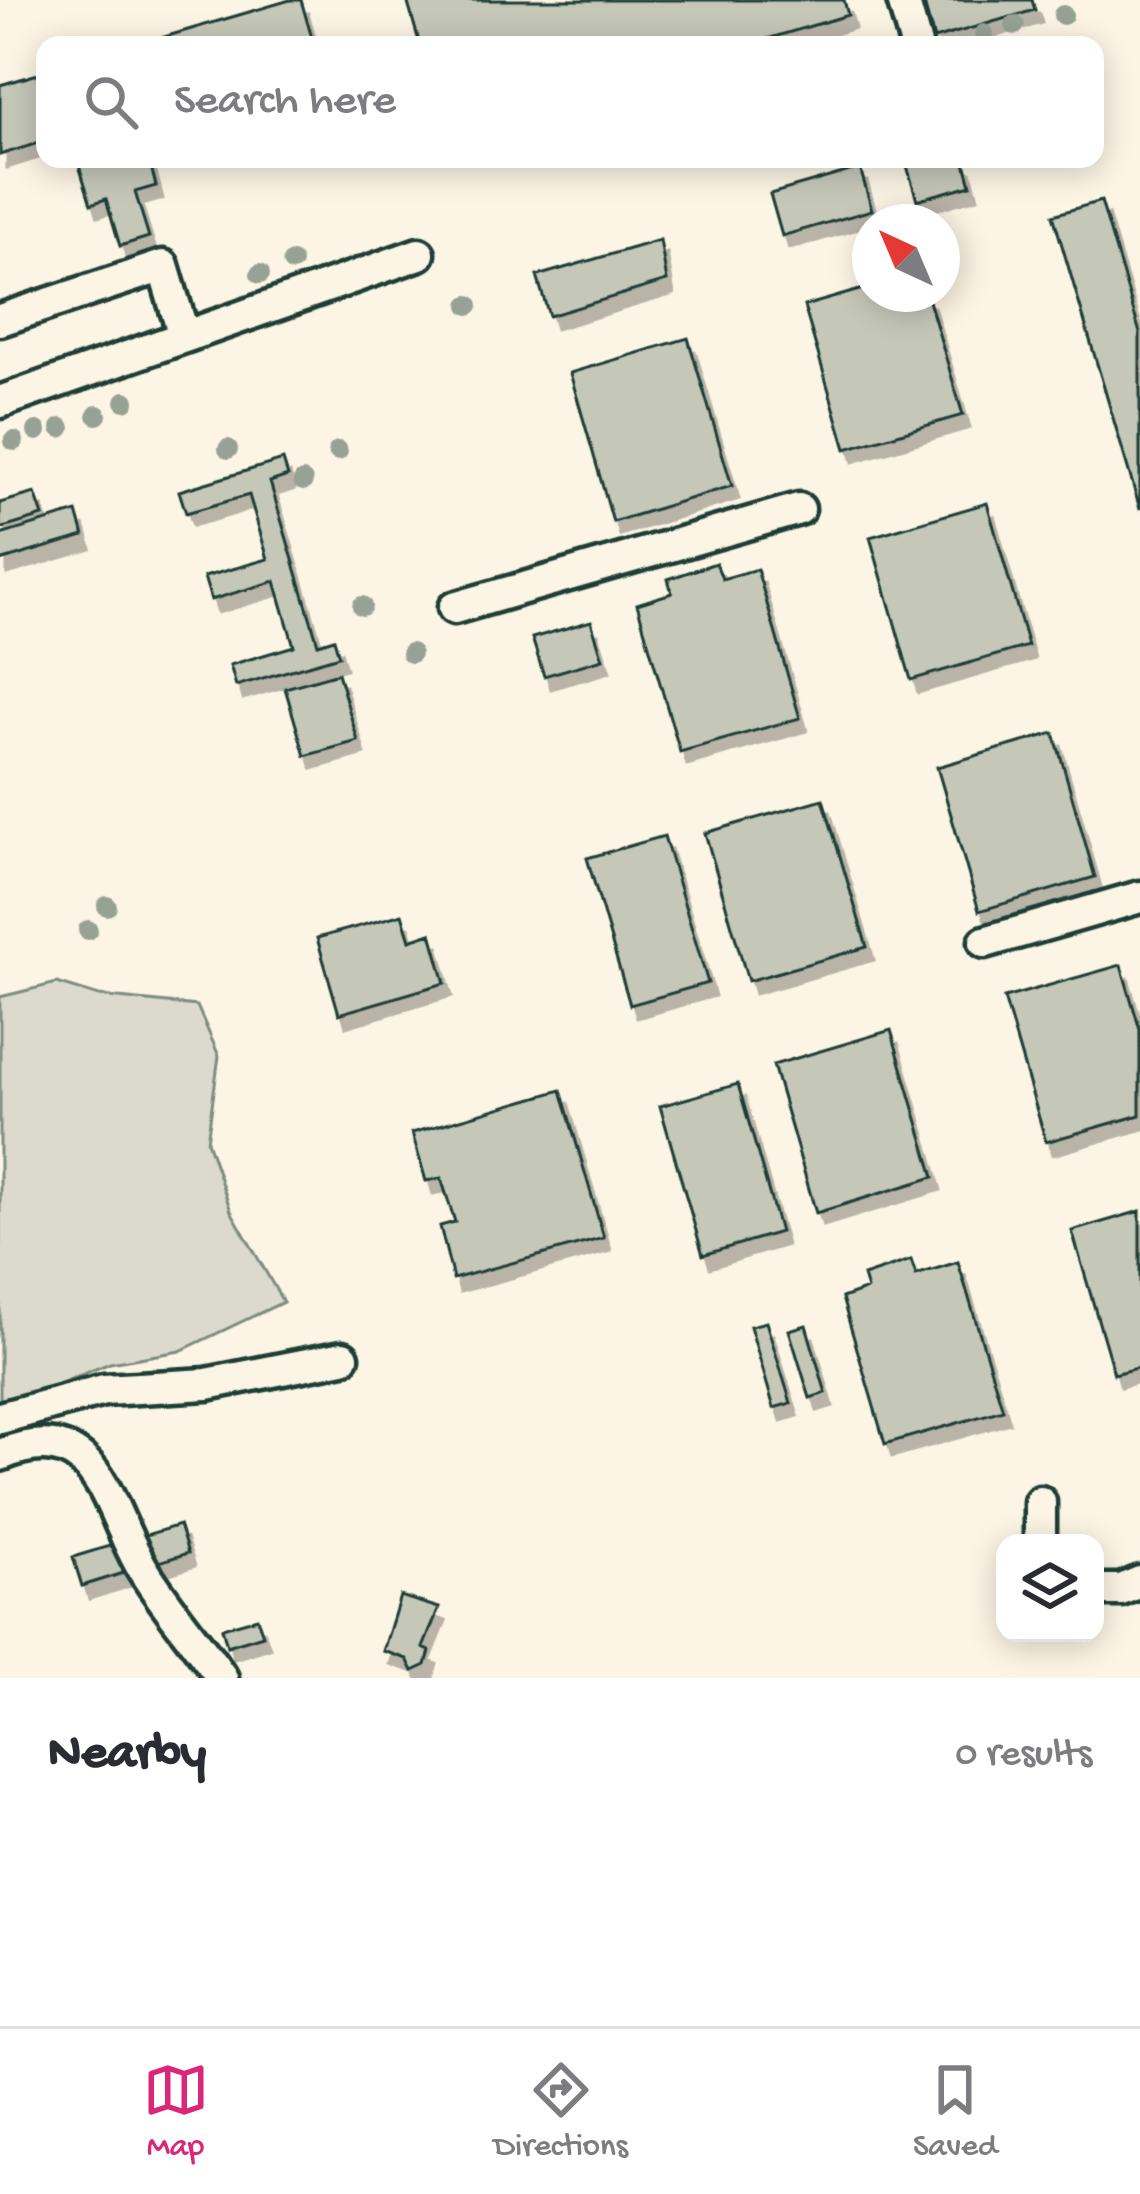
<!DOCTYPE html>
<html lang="en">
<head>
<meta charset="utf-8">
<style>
	body { margin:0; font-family:"Gochi Hand",sans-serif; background:#f2f2f3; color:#2b2b33 }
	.controls { position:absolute; right:36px; bottom:36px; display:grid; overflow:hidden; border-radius:24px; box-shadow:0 6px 30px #0003 }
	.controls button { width:108px; height:108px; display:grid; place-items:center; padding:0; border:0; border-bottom:3px solid #e1e1e2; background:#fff; color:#2b2b33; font:60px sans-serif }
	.compass { position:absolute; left:852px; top:204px; width:108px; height:108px; border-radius:50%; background:#fff; box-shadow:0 6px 30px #0003; rotate:316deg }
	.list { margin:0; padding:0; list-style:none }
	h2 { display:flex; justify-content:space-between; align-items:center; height:156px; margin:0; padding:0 48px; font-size:51px }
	h2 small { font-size:39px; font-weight:400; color:#7c7c81 }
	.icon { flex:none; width:66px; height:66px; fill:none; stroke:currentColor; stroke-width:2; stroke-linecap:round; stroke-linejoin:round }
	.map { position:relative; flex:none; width:1140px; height:1678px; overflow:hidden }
	.search { position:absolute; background:#fff; box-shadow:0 6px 30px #0003; left:36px; right:36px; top:36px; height:132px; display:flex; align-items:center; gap:30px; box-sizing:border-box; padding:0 42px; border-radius:24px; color:#7c7c81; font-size:45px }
	.sheet { height:348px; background:#fff }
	nav { display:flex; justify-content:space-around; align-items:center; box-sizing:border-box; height:168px; border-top:3px solid #e1e1e2; background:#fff; font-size:33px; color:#7c7c81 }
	nav a { display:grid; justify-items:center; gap:6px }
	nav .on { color:#db2777 }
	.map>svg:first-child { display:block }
	.green { fill:#dcdacc; stroke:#7e8c80; stroke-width:3 }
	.building { fill:#c5c7b9; stroke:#1f3d34; stroke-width:3; filter:url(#shadow) }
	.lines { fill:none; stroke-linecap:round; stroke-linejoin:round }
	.minor-casing { stroke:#1f3d34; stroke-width:39 }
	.minor { stroke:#fcf5e5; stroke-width:30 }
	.tree { fill:#97a194 }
</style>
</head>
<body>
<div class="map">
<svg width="1140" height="1678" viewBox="0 0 1140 1678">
	<defs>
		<filter id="shadow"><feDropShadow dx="7" dy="13" stdDeviation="0" flood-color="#0004"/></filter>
	</defs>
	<rect width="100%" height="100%" fill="#fcf5e5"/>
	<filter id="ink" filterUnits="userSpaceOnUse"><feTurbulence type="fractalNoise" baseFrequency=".00833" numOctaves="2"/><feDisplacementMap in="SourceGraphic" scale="24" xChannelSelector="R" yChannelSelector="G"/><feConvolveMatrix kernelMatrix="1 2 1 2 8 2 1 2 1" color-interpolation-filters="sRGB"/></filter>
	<g filter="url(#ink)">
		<path class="green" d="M 57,983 L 99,996 L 197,1006 L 219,1056 L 207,1141 L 231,1211 L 283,1302 L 180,1351 L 110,1363 L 0,1408 L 0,997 Z"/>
		<path class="building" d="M 290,0 L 301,0 L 314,45 L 137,45 Z
			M 407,0 L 844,0 L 848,15 L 747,45 L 420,45 Z
			M 923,0 L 1032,0 L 1035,10 L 934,39 Z
			M 45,72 L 45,141 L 0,155 L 0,85 Z
			M 77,159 L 149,159 L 156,186 L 135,192 L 149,237 L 120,246 L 106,199 L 91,204 Z
			M 905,159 L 964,159 L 971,185 L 917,200 Z
			M 860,168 L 872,210 L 782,236 L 770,194 Z
			M 1101,201 L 1140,333 L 1140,509 L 1053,215 Z
			M 660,240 L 667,281 L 549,316 L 537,276 Z
			M 870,287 L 870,294 L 927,294 L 963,415 L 846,449 L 804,306 Z
			M 688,338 L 732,486 L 613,522 L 570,373 Z
			M 283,460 L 288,476 L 270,482 L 318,644 L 334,639 L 339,656 L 236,686 L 230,665 L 294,646 L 275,581 L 211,600 L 204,577 L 268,559 L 249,495 L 186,513 L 179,491 Z
			M 35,493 L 43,516 L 0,529 L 0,503 Z
			M 987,503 L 1028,646 L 911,680 L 870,537 Z
			M 77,512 L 84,536 L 0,561 L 0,535 Z
			M 716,563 L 722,579 L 757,569 L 800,718 L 680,752 L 637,604 L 672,593 L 668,579 Z
			M 591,621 L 603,659 L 544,676 L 532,638 Z
			M 338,673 L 358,741 L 305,756 L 285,688 Z
			M 1054,733 L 1095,877 L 979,911 L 937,767 Z
			M 823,799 L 867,947 L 748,981 L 705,833 Z
			M 664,836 L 708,983 L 630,1005 L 587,858 Z
			M 402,914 L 410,940 L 431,933 L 445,983 L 339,1014 L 317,938 Z
			M 1121,965 L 1140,1030 L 1140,1115 L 1046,1142 L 1004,998 Z
			M 891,1030 L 934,1177 L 816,1213 L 773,1065 Z
			M 738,1084 L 780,1232 L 703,1255 L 660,1106 Z
			M 561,1090 L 604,1238 L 453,1279 L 440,1226 L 455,1222 L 441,1178 L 426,1181 L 412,1133 Z
			M 1140,1211 L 1140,1367 L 1114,1374 L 1072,1231 Z
			M 911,1260 L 916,1275 L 958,1262 L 1003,1410 L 885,1444 L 842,1298 L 867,1289 L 863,1276 Z
			M 766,1322 L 791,1403 L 774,1408 L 750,1326 Z
			M 806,1325 L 826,1393 L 810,1398 L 789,1330 Z
			M 179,1525 L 188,1553 L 82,1586 L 73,1557 Z
			M 400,1596 L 439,1608 L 423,1648 L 430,1651 L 426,1665 L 413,1671 L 407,1659 L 383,1651 Z
			M 257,1618 L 263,1635 L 227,1646 L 222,1628 Z"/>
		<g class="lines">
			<defs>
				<path id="minor" d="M 903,0 L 916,45
					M 0,320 L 163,266 L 184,336
					M 0,402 L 419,254
					M 454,608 L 799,509
					M 985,942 L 1140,897
					M 0,1418 L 104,1390 L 207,1384 L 343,1357
					M 0,1455 C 101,1414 106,1510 144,1571 C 167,1608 197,1642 222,1678
					M 1040,1543 L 1040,1502
					M 1095,1590 L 1121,1590 L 1140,1582"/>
			</defs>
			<use href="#minor" class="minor-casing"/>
			<use href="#minor" class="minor"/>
		</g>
		<g class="tree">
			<circle cx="1063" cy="15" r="10"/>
			<circle cx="1015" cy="25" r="10"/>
			<circle cx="984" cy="34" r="10"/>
			<circle cx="292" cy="262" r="10"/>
			<circle cx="260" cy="274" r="10"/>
			<circle cx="469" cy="305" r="10"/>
			<circle cx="125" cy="401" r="10"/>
			<circle cx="97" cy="415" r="10"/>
			<circle cx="61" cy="428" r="10"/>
			<circle cx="37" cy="431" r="10"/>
			<circle cx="14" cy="441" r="10"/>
			<circle cx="228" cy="449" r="10"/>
			<circle cx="338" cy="451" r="10"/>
			<circle cx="303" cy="481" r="10"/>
			<circle cx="362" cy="606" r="10"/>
			<circle cx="411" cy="653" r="10"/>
			<circle cx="107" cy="906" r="10"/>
			<circle cx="88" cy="930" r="10"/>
		</g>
	</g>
</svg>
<div class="controls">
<button><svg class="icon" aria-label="layers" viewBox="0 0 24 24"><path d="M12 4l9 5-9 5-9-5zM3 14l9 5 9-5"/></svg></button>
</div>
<svg class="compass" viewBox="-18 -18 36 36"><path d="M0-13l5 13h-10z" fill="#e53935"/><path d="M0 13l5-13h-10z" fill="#7c7c81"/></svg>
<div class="search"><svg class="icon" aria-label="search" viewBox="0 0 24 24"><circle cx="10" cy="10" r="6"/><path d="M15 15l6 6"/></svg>Search here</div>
</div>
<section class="sheet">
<h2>Nearby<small>0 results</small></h2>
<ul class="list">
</ul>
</section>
<nav>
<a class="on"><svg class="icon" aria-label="map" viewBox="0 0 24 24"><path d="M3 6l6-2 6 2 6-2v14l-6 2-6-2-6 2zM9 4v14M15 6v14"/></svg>Map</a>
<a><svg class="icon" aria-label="directions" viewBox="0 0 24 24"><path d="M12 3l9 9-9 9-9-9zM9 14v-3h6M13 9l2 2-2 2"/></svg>Directions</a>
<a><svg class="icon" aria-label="saved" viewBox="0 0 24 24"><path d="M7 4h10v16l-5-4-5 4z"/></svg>Saved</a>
</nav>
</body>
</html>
